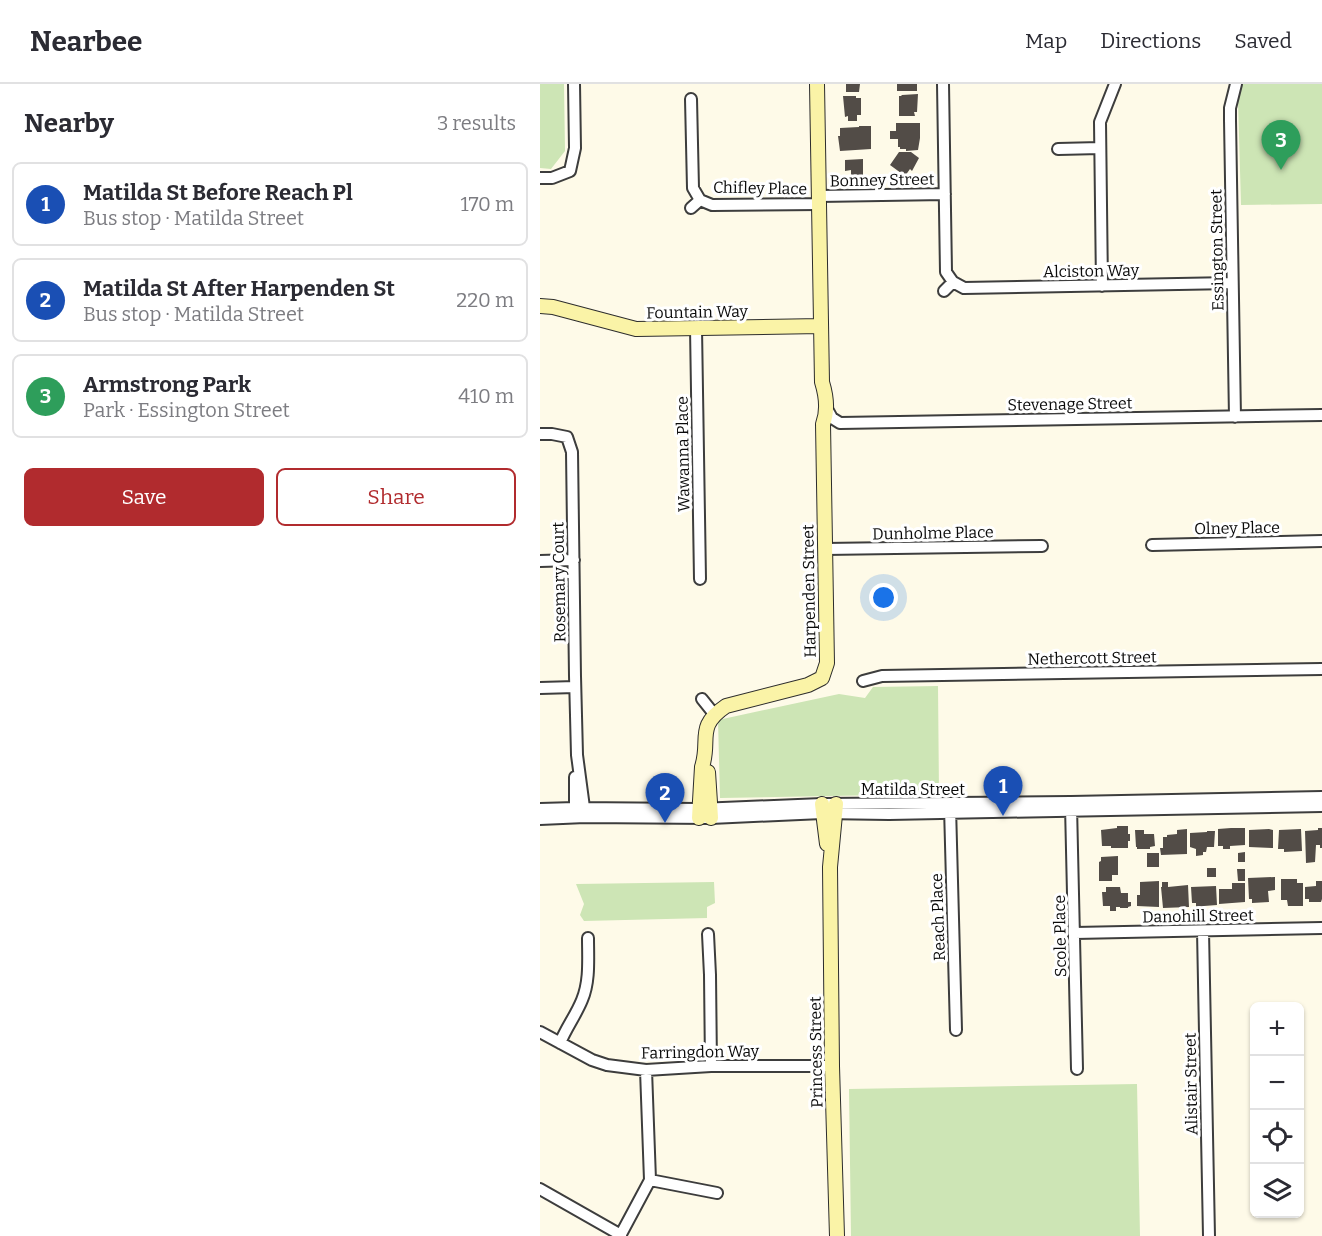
<!DOCTYPE html>
<html lang="en">
<head>
<meta charset="utf-8">
<style>
	body { margin:0; font-family:Bitter,serif; background:#f7f7f7; color:#2b2b33 }
	.controls { position:absolute; right:18px; bottom:18px; display:grid; overflow:hidden; border-radius:9px; box-shadow:0 2px 4px #0004 }
	.controls button { width:54px; height:54px; display:grid; place-items:center; padding:0; border:0; border-bottom:2px solid #e1e1e2; background:#fff; color:#2b2b33; font:30px sans-serif }
	.you { position:absolute; left:344px; top:514px; width:21px; height:21px; margin:-15px; border:4px solid #fff; border-radius:50%; background:#1a73e8; box-shadow:0 0 0 9px #1a73e833 }
	.badge { display:grid; place-items:center; width:39px; height:39px; border-radius:50%; background:#b12b2e; color:#fff; font-size:20px; font-weight:700 }
	.pin { position:absolute; translate:-50% -50px; filter:drop-shadow(0 2px 3px #0008) }
	.pin::after { content:''; position:absolute; top:32px; width:21px; height:18px; background:inherit; clip-path:polygon(0 0,100% 0,50% 100%) }
	.list { margin:0; padding:0; list-style:none }
	h2 { display:flex; justify-content:space-between; align-items:center; height:78px; margin:0; padding:0 24px; font-size:26px }
	h2 small { font-size:20px; font-weight:400; color:#7c7c81 }
	.list li { display:grid; grid-template-columns:39px 1fr auto; gap:18px; align-items:center; box-sizing:border-box; height:84px; margin:0 12px 12px; padding:0 12px; border:2px solid #e1e1e2; border-radius:9px }
	.list b { display:block; font-size:22px; white-space:nowrap }
	.list p { margin:0; font-size:20px; white-space:nowrap; color:#7c7c81 }
	.list em { font-size:20px; font-style:normal; color:#7c7c81 }
	.actions { display:flex; gap:12px; padding:18px 24px }
	.actions a { flex:1; padding:14px 0; border:2px solid #b12b2e; border-radius:9px; text-align:center; font-size:21px; color:#b12b2e }
	.actions .main { background:#b12b2e; color:#fff }
	.icon { flex:none; width:33px; height:33px; fill:none; stroke:currentColor; stroke-width:2; stroke-linecap:round; stroke-linejoin:round }
	.map { position:relative; flex:none; width:782px; height:1152px; overflow:hidden }
	header { display:flex; align-items:center; gap:36px; box-sizing:border-box; height:84px; padding:0 30px; background:#fff; border-bottom:2px solid #e1e1e2 }
	header strong { font-size:28px }
	nav { display:flex; gap:33px; margin-inline-start:auto; font-size:21px }
	main { display:flex }
	aside { flex:1; background:#fff }
	.map>svg:first-child { display:block }
	.green { fill:#cde5b5 }
	.building { fill:#524c47 }
	.lines { fill:none; stroke-linecap:round; stroke-linejoin:round }
	.street-casing { stroke:#3d3d3d; stroke-width:14 }
	.secondary-casing { stroke:#2c2c2c; stroke-width:16 }
	.street { stroke:#fff; stroke-width:10 }
	.secondary { stroke:#faf3a7; stroke-width:14 }
	.labels { text-anchor:middle; dominant-baseline:central; stroke-width:6; stroke-linejoin:round; paint-order:stroke }
	.street-label { font-size:16px; fill:#0a0a0a; stroke:#fff }
</style>
</head>
<body>
<header>
<strong>Nearbee</strong>
<nav><a>Map</a><a>Directions</a><a>Saved</a></nav>
</header>
<main>
<aside>
<h2>Nearby<small>3 results</small></h2>
<ul class="list">
<li><span class="badge" style="background:#1a4fb4">1</span><div><b>Matilda St Before Reach Pl</b><p>Bus stop · Matilda Street</p></div><em>170 m</em></li>
<li><span class="badge" style="background:#1a4fb4">2</span><div><b>Matilda St After Harpenden St</b><p>Bus stop · Matilda Street</p></div><em>220 m</em></li>
<li><span class="badge" style="background:#2e9e5b">3</span><div><b>Armstrong Park</b><p>Park · Essington Street</p></div><em>410 m</em></li>
</ul>
<div class="actions"><a class="main">Save</a><a>Share</a></div>
</aside>
<div class="map">
<svg width="782" height="1152" viewBox="0 0 782 1152">
	<rect width="100%" height="100%" fill="#fefae8"/>
	<path class="green" d="M 0,0 L 24,0 L 25,67 L 11,85 L 0,84 Z
		M 702,0 L 782,0 L 782,120 L 701,121 L 698,16 Z
		M 398,602 L 399,710 L 180,714 L 178,636 L 299,610 L 325,614 L 333,603 Z
		M 174,798 L 175,819 L 167,823 L 167,834 L 44,837 L 40,831 L 44,820 L 36,800 Z
		M 597,1000 L 600,1152 L 311,1152 L 309,1005 Z"/>
	<path class="building" d="M 306,0 L 320,0 L 319,8 L 306,8 Z
		M 357,0 L 377,0 L 377,7 L 357,7 Z
		M 378,10 L 377,28 L 374,28 L 375,32 L 359,32 L 359,12 L 361,12 L 362,11 Z
		M 303,12 L 316,12 L 316,14 L 321,14 L 321,31 L 317,31 L 317,37 L 308,37 L 308,32 L 305,33 Z
		M 356,39 L 380,39 L 380,54 L 378,66 L 366,67 L 366,65 L 360,65 L 360,63 L 358,63 L 358,55 L 350,55 L 350,47 L 356,47 Z
		M 319,42 L 331,42 L 331,65 L 300,67 L 298,52 L 300,52 L 300,44 L 319,43 Z
		M 359,68 L 371,68 L 379,74 L 372,87 L 370,85 L 365,92 L 350,81 Z
		M 323,75 L 323,91 L 311,91 L 311,86 L 305,87 L 305,76 Z
		M 577,742 L 588,742 L 588,750 L 590,750 L 590,757 L 588,757 L 588,764 L 571,764 L 571,762 L 562,762 L 561,746 L 577,744 Z
		M 691,744 L 705,744 L 705,761 L 690,762 L 690,765 L 683,765 L 683,762 L 678,762 L 678,745 Z
		M 778,744 L 782,744 L 782,764 L 780,764 L 780,761 L 776,761 L 775,778 L 766,779 L 765,747 L 778,746 Z
		M 647,745 L 647,770 L 621,771 L 620,764 L 623,764 L 623,753 L 627,753 L 627,751 L 637,750 L 637,746 Z
		M 729,745 L 733,746 L 733,764 L 709,763 L 709,746 Z
		M 761,745 L 762,767 L 744,768 L 744,765 L 738,765 L 739,746 Z
		M 595,746 L 604,746 L 604,750 L 614,750 L 615,762 L 610,763 L 610,765 L 597,765 L 597,763 L 596,763 Z
		M 667,747 L 675,747 L 674,763 L 667,763 L 666,768 L 663,768 L 663,771 L 656,772 L 656,765 L 650,763 L 650,749 L 667,748 Z
		M 705,768 L 705,778 L 698,778 L 698,769 Z
		M 607,769 L 619,769 L 619,783 L 607,783 Z
		M 578,772 L 578,791 L 572,791 L 572,797 L 559,797 L 559,778 L 561,777 L 561,773 Z
		M 667,784 L 676,784 L 676,793 L 667,793 Z
		M 697,785 L 705,785 L 705,797 L 698,797 Z
		M 735,793 L 735,806 L 728,807 L 729,818 L 712,819 L 712,815 L 709,815 L 708,794 Z
		M 741,795 L 757,795 L 757,799 L 763,799 L 763,822 L 748,822 L 747,816 L 741,816 Z
		M 619,797 L 619,823 L 597,822 L 597,811 L 600,811 L 600,798 Z
		M 776,797 L 782,797 L 782,815 L 781,818 L 769,818 L 769,815 L 765,815 L 765,803 L 776,802 Z
		M 622,798 L 628,798 L 628,803 L 648,801 L 649,823 L 623,824 L 621,803 L 622,803 Z
		M 692,799 L 705,799 L 705,818 L 679,820 L 679,805 L 692,805 Z
		M 676,802 L 677,821 L 664,822 L 664,825 L 656,825 L 656,819 L 652,819 L 651,803 Z
		M 566,803 L 580,803 L 581,809 L 588,809 L 588,818 L 591,818 L 591,822 L 588,823 L 588,824 L 580,824 L 580,823 L 576,823 L 576,827 L 570,827 L 570,822 L 563,822 L 562,808 L 566,808 Z"/>
	<g class="lines">
		<defs>
			<path id="street" d="M 403,0 L 406,188 L 413,198 L 424,204 L 692,199
				M 151,15 L 153,104 L 160,116 L 172,121 L 279,120
				M 518,65 L 560,64
				M 0,94 L 12,94 L 30,87 L 35,64 L 34,0
				M 279,112 L 405,110
				M 151,124 L 160,116
				M 562,202 L 560,38 L 575,0
				M 404,207 L 413,198
				M 156,244 L 160,495
				M 286,323 L 292,334 L 300,339 L 782,331
				M 695,333 L 690,36 L 690,24 L 696,0
				M 0,350 L 12,350 L 27,353 L 32,368 L 35,592 L 37,671 L 45,731
				M 612,461 L 782,457
				M 285,465 L 502,462
				M 0,477 L 34,476
				M 323,597 L 342,592 L 782,585
				M 0,604 L 35,603
				M 162,615 L 174,630
				M 531,722 L 537,985
				M 410,723 L 416,946
				M 0,725 L 35,724 L 159,725 L 282,720 L 531,718 L 782,713
				M 35,731 L 35,693
				M 0,735 L 45,733 L 171,734 L 282,729 L 349,730 L 782,722
				M 663,847 L 669,1152
				M 535,849 L 782,844
				M 168,850 L 170,891 L 171,982
				M 0,948 L 52,976 L 67,981 L 106,986 L 171,982 L 292,982
				M 20,959 C 26,944 36,931 42,916 C 50,897 48,875 48,854
				M 110,1096 L 177,1109
				M 0,1105 L 81,1151
				M 80,1152 L 110,1096 L 106,986"/>
			<path id="secondary" d="M 0,222 L 13,223 L 96,245 L 281,242
				M 168,688 L 171,734
				M 282,720 L 287,760
				M 296,720 L 290,783 L 292,982 L 297,1152
				M 159,734 L 162,683 C 171,655 155,643 186,622 L 268,601 L 282,594 L 287,579 L 283,340 C 288,327 286,311 282,298 L 277,0"/>
		</defs>
		<use href="#street" class="street-casing"/>
		<use href="#secondary" class="secondary-casing"/>
		<use href="#street" class="street"/>
		<use href="#secondary" class="secondary"/>
	</g>
	<g class="labels">
		<g class="street-label">
			<text transform="translate(342 96) rotate(-1)">Bonney Street</text>
			<text transform="translate(220 104) rotate(1)">Chifley Place</text>
			<text transform="translate(677 166) rotate(-91)">Essington Street</text>
			<text transform="translate(551 187) rotate(-1)">Alciston Way</text>
			<text transform="translate(157 228) rotate(-1)">Fountain Way</text>
			<text transform="translate(530 320) rotate(-1)">Stevenage Street</text>
			<text transform="translate(143 370) rotate(-91)">Wawanna Place</text>
			<text transform="translate(697 444) rotate(-1)">Olney Place</text>
			<text transform="translate(393 449) rotate(-1)">Dunholme Place</text>
			<text transform="translate(19 498) rotate(-91)">Rosemary Court</text>
			<text transform="translate(269 507) rotate(-91)">Harpenden Street</text>
			<text transform="translate(552 574) rotate(-1)">Nethercott Street</text>
			<text x="373" y="705">Matilda Street</text>
			<text transform="translate(658 832) rotate(-1)">Danohill Street</text>
			<text transform="translate(398 833) rotate(-92)">Reach Place</text>
			<text transform="translate(520 852) rotate(-91)">Scole Place</text>
			<text transform="translate(160 968) rotate(-1)">Farringdon Way</text>
			<text transform="translate(276 968) rotate(-91)">Princess Street</text>
			<text transform="translate(651 1000) rotate(-91)">Alistair Street</text>
		</g>
	</g>
</svg>
<div class="controls">
<button>+</button>
<button>−</button>
<button><svg class="icon" aria-label="locate" viewBox="0 0 24 24"><circle cx="12" cy="12" r="6"/><path d="M12 2v4M12 18v4M2 12h4M18 12h4"/></svg></button>
<button><svg class="icon" aria-label="layers" viewBox="0 0 24 24"><path d="M12 4l9 5-9 5-9-5zM3 14l9 5 9-5"/></svg></button>
</div>
<div class="you"></div>
<div class="pin badge" style="left:463px;top:732px;background:#1a4fb4">1</div>
<div class="pin badge" style="left:125px;top:739px;background:#1a4fb4">2</div>
<div class="pin badge" style="left:741px;top:86px;background:#2e9e5b">3</div>
</div>
</main>
</body>
</html>
